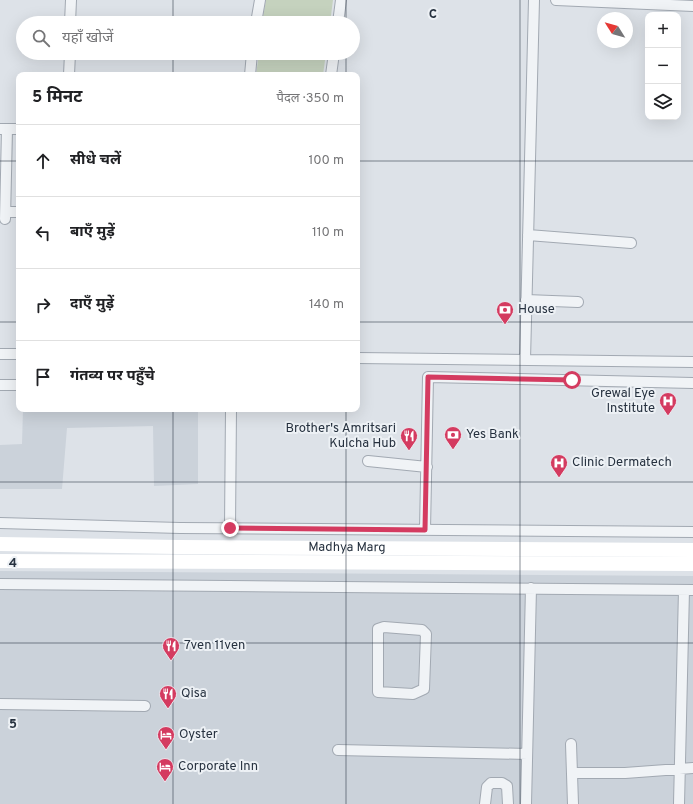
<!DOCTYPE html>
<html lang="hi">
<head>
<meta charset="utf-8">
<style>
	body { margin:0; font-family:Overpass,"Noto Sans Devanagari",sans-serif; background:#f6f6f6; color:#202124 }
	.controls { position:absolute; right:12px; top:12px; display:grid; overflow:hidden; border-radius:8px; box-shadow:0 4px 16px #0002 }
	.controls button { width:36px; height:36px; display:grid; place-items:center; padding:0; border:0; border-bottom:1px solid #e0e0e0; background:#fff; color:#202124; font:20px sans-serif }
	.compass { position:absolute; left:597px; top:12px; width:36px; height:36px; border-radius:50%; background:#fff; box-shadow:0 4px 16px #0002; rotate:307deg }
	.stop { position:absolute; width:12px; height:12px; margin:-9px; border:3px solid #d43b60; border-radius:50%; background:#fff }
	.stop.end { background:#d43b60; border-color:#fff; box-shadow:0 1px 4px #0008 }
	.list { margin:0; padding:0; list-style:none }
	h2 { display:flex; justify-content:space-between; align-items:center; height:52px; margin:0; padding:0 16px; font-size:17px }
	h2 small { font-size:13px; font-weight:400; color:#757577 }
	.list li { display:grid; grid-template-columns:26px 1fr auto; gap:12px; align-items:center; box-sizing:border-box; height:72px; padding:0 16px; border-top:1px solid #e0e0e0 }
	.list b { display:block; font-size:15px; white-space:nowrap }
	.list em { font-size:13px; font-style:normal; color:#757577 }
	.icon { flex:none; width:22px; height:22px; fill:none; stroke:currentColor; stroke-width:2; stroke-linecap:round; stroke-linejoin:round }
	.map { position:relative; flex:none; width:693px; height:804px; overflow:hidden }
	.search { position:absolute; background:#fff; box-shadow:0 4px 16px #0002; left:16px; top:16px; width:344px; height:44px; display:flex; align-items:center; gap:10px; box-sizing:border-box; padding:0 14px; border-radius:22px; color:#757577; font-size:15px }
	.panel { position:absolute; background:#fff; box-shadow:0 4px 16px #0002; left:16px; top:72px; width:344px; height:340px; border-radius:8px }
	.map>svg:first-child { display:block }
	.built { fill:#cbd2da }
	.green { fill:#c5d2be }
	.lines { fill:none; stroke-linecap:round; stroke-linejoin:round }
	.minor-casing { stroke:#a2a9b2; stroke-width:12 }
	.minor { stroke:#f0f3f6; stroke-width:10 }
	.secondary { stroke:#fff; stroke-width:14 }
	.route { stroke:#d43b60; stroke-width:5 }
	.grid { fill:none; stroke:#26313f; stroke-width:1; stroke-opacity:0.55 }
	.labels { text-anchor:middle; dominant-baseline:central; stroke-width:4; stroke-linejoin:round; paint-order:stroke }
	.poi-label { font-size:13px; fill:#26313f; stroke:#edf1f5; text-anchor:start }
	.street-label { font-size:13px; fill:#26313f; stroke:#edf1f5 }
	.grid-label { font-size:13px; text-anchor:middle; font-weight:bold; fill:#26313f; stroke:#edf1f5; stroke-width:4; stroke-linejoin:round; paint-order:stroke }
</style>
</head>
<body>
<div class="map">
<svg width="693" height="804" viewBox="0 0 693 804">
	<rect width="100%" height="100%" fill="#dde2e8"/>
	<path class="built" d="M 23,409 L 198,409 L 198,484 L 154,486 L 153,426 L 67,428 L 62,489 L 0,489 L 0,445 L 22,444 Z
		M 0,571 L 693,576 L 693,804 L 0,804 Z"/>
	<path class="green" d="M 266,0 L 333,0 L 330,23 L 262,23 Z
		M 259,53 L 326,53 L 323,75 L 256,75 Z"/>
	<g class="lines">
		<defs>
			<path id="minor" d="M 556,0 L 693,6
				M 70,23 L 71,0
				M 256,23 L 260,0
				M 338,23 L 341,0
				M 69,75 L 70,53
				M 250,75 L 252,53
				M 331,75 L 334,53
				M 1,129 L 19,129
				M 6,212 L 19,212
				M 5,219 L 7,129
				M 528,235 L 631,243
				M 526,300 L 578,302
				M 0,354 L 19,354
				M 357,358 L 693,362
				M 525,360 L 534,0
				M 0,385 L 19,385
				M 368,461 L 427,467
				M 0,523 L 180,528 L 693,532
				M 230,528 L 231,409
				M 425,530 L 428,377 L 693,383
				M 0,584 L 693,590
				M 384,627 L 422,630 L 426,634 L 424,689 L 413,694 L 378,692 L 378,629 Z
				M 0,704 L 145,706
				M 571,744 L 573,804
				M 338,750 L 527,754
				M 572,773 L 625,773 L 693,768
				M 485,804 L 487,787 L 491,783 L 502,783 L 507,786 L 508,804
				M 526,804 L 531,588
				M 679,804 L 684,590"/>
		</defs>
		<use href="#minor" class="minor-casing"/>
		<use href="#minor" class="minor"/>
		<g class="secondary">
			<path id="s1" d="M 0,544 L 178,547 L 693,550"/>
			<path d="M 0,561 L 693,564"/>
		</g>
	</g>
	<g class="lines">
		<path class="route" d="M 230,528 L 425,530 L 428,377 L 572,380"/>
	</g>
	<path class="grid" d="M 173,0 L 173,23M 346,0 L 346,23M 520,0 L 520,804M 173,53 L 173,75M 346,53 L 346,75M 0,161 L 19,161M 357,161 L 693,161M 0,322 L 19,322M 357,322 L 693,322M 173,409 L 173,804M 346,409 L 346,804M 0,482 L 693,482M 0,643 L 693,643"/>
	<defs>
		<symbol id="bank-pin" viewBox="-11 -11 22 30"><path d="M0 17L-7.5 6A9.5 9.5 0 1 1 7.5 6Z" fill="#d43b60" stroke="#edf1f5"/><path d="M-6-4H6V4H-6ZM0-2.3a2.3 2.3 0 1 0 0 4.6a2.3 2.3 0 1 0 0-4.6Z" fill="#fff"/></symbol>
		<symbol id="hospital-pin" viewBox="-11 -11 22 30"><path d="M0 17L-7.5 6A9.5 9.5 0 1 1 7.5 6Z" fill="#d43b60" stroke="#edf1f5"/><path d="M-5-5h3v3.5h4V-5h3V5h-3V1.5h-4V5h-3Z" fill="#fff"/></symbol>
		<symbol id="restaurant-pin" viewBox="-11 -11 22 30"><path d="M0 17L-7.5 6A9.5 9.5 0 1 1 7.5 6Z" fill="#d43b60" stroke="#edf1f5"/><path d="M-5-6h1v4h1v-4h1v4h1v-4h1v5L-1.5 .5V6h-2V.5L-5-1ZM5-6V6H3V1.5H1.5Q1.5-4 5-6Z" fill="#fff"/></symbol>
		<symbol id="hotel-pin" viewBox="-11 -11 22 30"><path d="M0 17L-7.5 6A9.5 9.5 0 1 1 7.5 6Z" fill="#d43b60" stroke="#edf1f5"/><path d="M-6-4.5h1.5V1H6V5H4.5V3h-9V5H-6ZM-4 0a1.8 1.8 0 1 1 3.6 0ZM.5 0V-2.5h3Q6-2.5 6 0Z" fill="#fff"/></symbol>
	</defs>
	<g fill-rule="evenodd">
		<use href="#bank-pin" x="495" y="300" width="20" height="27"/>
		<use href="#hospital-pin" x="658" y="391" width="20" height="27"/>
		<use href="#bank-pin" x="443" y="425" width="20" height="27"/>
		<use href="#restaurant-pin" x="399" y="426" width="20" height="27"/>
		<use href="#hospital-pin" x="549" y="453" width="20" height="27"/>
		<use href="#restaurant-pin" x="161" y="636" width="20" height="27"/>
		<use href="#restaurant-pin" x="158" y="684" width="20" height="27"/>
		<use href="#hotel-pin" x="156" y="725" width="20" height="27"/>
		<use href="#hotel-pin" x="155" y="757" width="20" height="27"/>
	</g>
	<g class="labels">
		<g class="poi-label">
			<text x="518" y="310">House</text>
			<text x="655" y="394" text-anchor="end">Grewal Eye<tspan x="655" dy="15">Institute</tspan></text>
			<text x="396" y="429" text-anchor="end">Brother's Amritsari<tspan x="396" dy="15">Kulcha Hub</tspan></text>
			<text x="466" y="435">Yes Bank</text>
			<text x="572" y="463">Clinic Dermatech</text>
			<text x="184" y="646">7ven 11ven</text>
			<text x="181" y="694">Qisa</text>
			<text x="179" y="735">Oyster</text>
			<text x="178" y="767">Corporate Inn</text>
		</g>
		<g class="street-label">
			<text stroke="none"><textPath href="#s1" startOffset="347">Madhya Marg</textPath></text>
		</g>
	</g>
	<g class="grid-label">
		<text x="433" y="18">C</text>
		<text x="13" y="567">4</text>
		<text x="13" y="728">5</text>
	</g>
</svg>
<div class="controls">
<button>+</button>
<button>−</button>
<button><svg class="icon" aria-label="layers" viewBox="0 0 24 24"><path d="M12 4l9 5-9 5-9-5zM3 14l9 5 9-5"/></svg></button>
</div>
<svg class="compass" viewBox="-18 -18 36 36"><path d="M0-13l5 13h-10z" fill="#e53935"/><path d="M0 13l5-13h-10z" fill="#757577"/></svg>
<div class="stop" style="left:572px;top:380px"></div>
<div class="stop end" style="left:230px;top:528px"></div>
<div class="search"><svg class="icon" aria-label="search" viewBox="0 0 24 24"><circle cx="10" cy="10" r="6"/><path d="M15 15l6 6"/></svg>यहाँ खोजें</div>
<section class="panel">
<h2>5 मिनट<small>पैदल · 350 m</small></h2>
<ul class="list">
<li><svg class="icon" aria-label="ahead" viewBox="0 0 24 24"><path d="M12 20V5M6 11l6-6 6 6"/></svg><div><b>सीधे चलें</b></div><em>100 m</em></li>
<li><svg class="icon" aria-label="left" viewBox="0 0 24 24"><path d="M17 20v-9H6M10 6l-5 5 5 5"/></svg><div><b>बाएँ मुड़ें</b></div><em>110 m</em></li>
<li><svg class="icon" aria-label="right" viewBox="0 0 24 24"><path d="M7 20v-9h11M14 6l5 5-5 5"/></svg><div><b>दाएँ मुड़ें</b></div><em>140 m</em></li>
<li><svg class="icon" aria-label="arrive" viewBox="0 0 24 24"><path d="M6 21V4h12l-3 4 3 4H6"/></svg><div><b>गंतव्य पर पहुँचे</b></div></li>
</ul>
</section>
</div>
</body>
</html>
